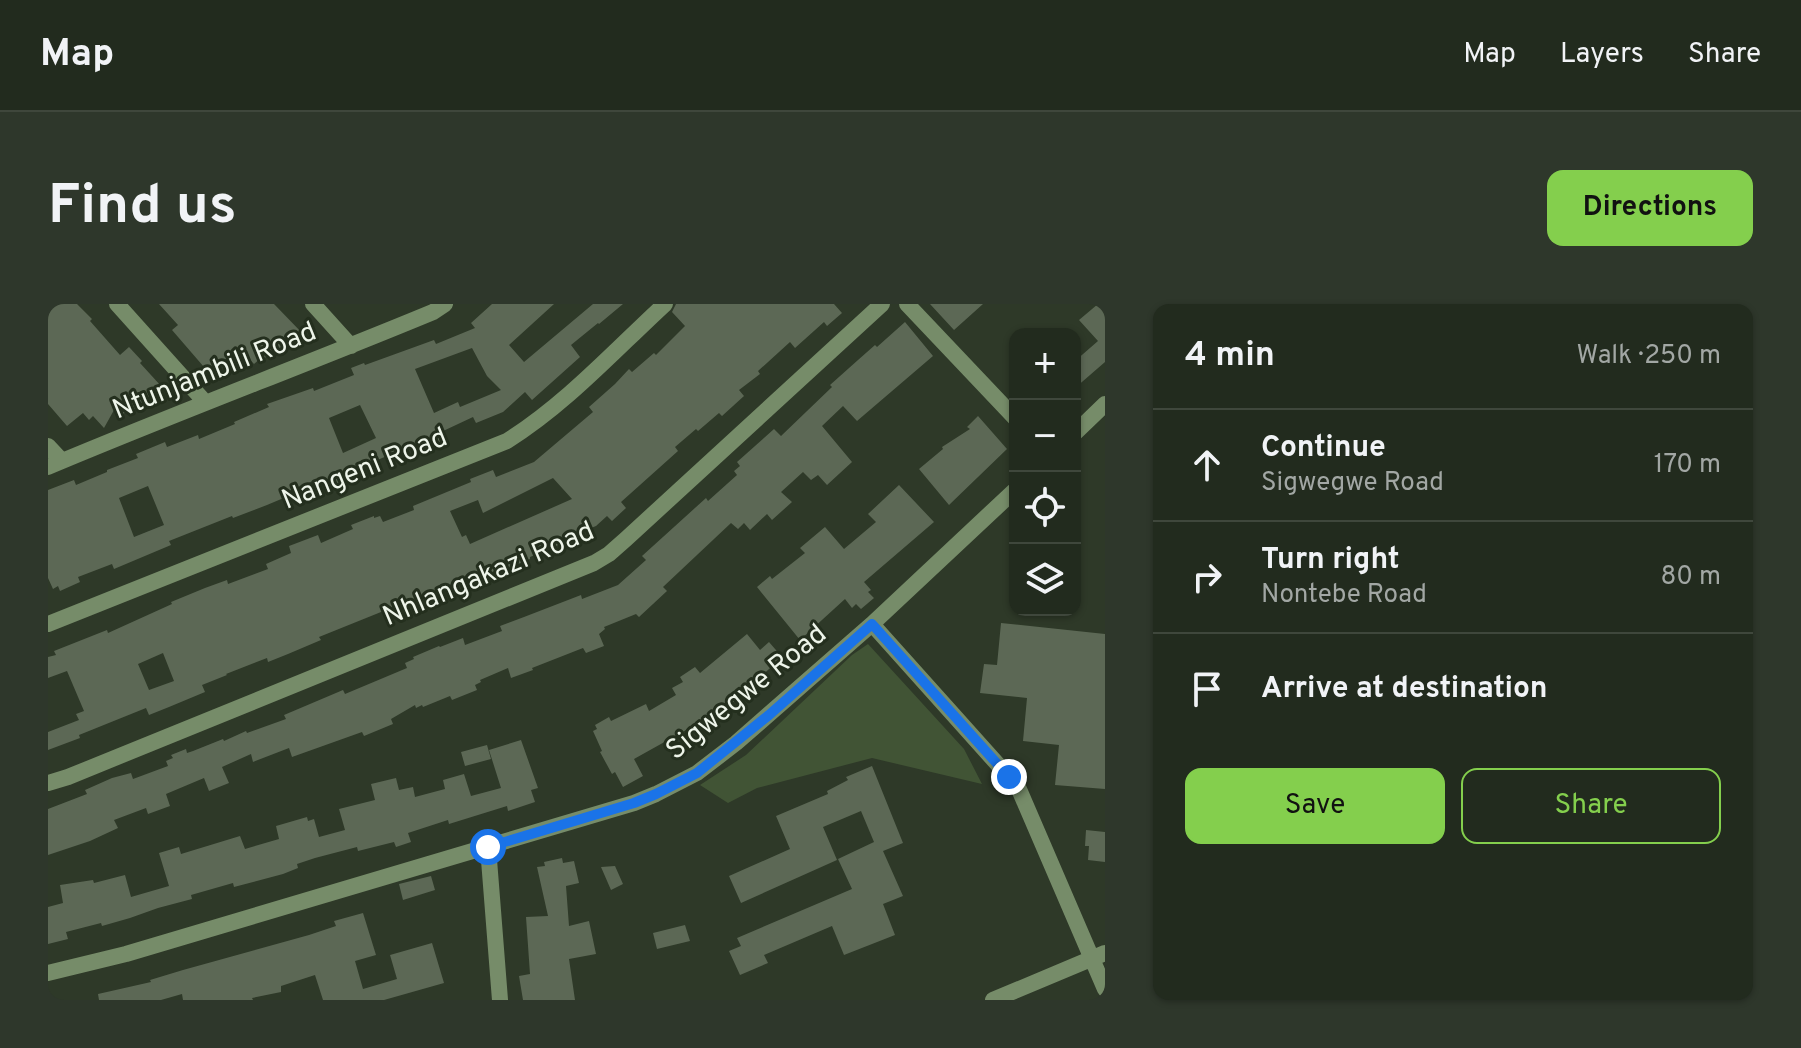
<!DOCTYPE html>
<html lang="en">
<head>
<meta charset="utf-8">
<style>
	body { margin:0; font-family:Overpass,sans-serif; background:#2e372b; color:#f1f3f6 }
	.controls { position:absolute; right:24px; top:24px; display:grid; overflow:hidden; border-radius:16px; box-shadow:0 2px 6px #0004 }
	.controls button { width:72px; height:72px; display:grid; place-items:center; padding:0; border:0; border-bottom:2px solid #3f473c; background:#222b1e; color:#f1f3f6; font:40px sans-serif }
	.stop { position:absolute; width:24px; height:24px; margin:-18px; border:6px solid #1a73e8; border-radius:50%; background:#fff }
	.stop.end { background:#1a73e8; border-color:#fff; box-shadow:0 2px 8px #0008 }
	.list { margin:0; padding:0; list-style:none }
	h2 { display:flex; justify-content:space-between; align-items:center; height:104px; margin:0; padding:0 32px; font-size:34px }
	h2 small { font-size:26px; font-weight:400; color:#a2a7a4 }
	.list li { display:grid; grid-template-columns:52px 1fr auto; gap:24px; align-items:center; box-sizing:border-box; height:112px; padding:0 32px; border-top:2px solid #3f473c }
	.list b { display:block; font-size:30px; white-space:nowrap }
	.list p { margin:0; font-size:26px; white-space:nowrap; color:#a2a7a4 }
	.list em { font-size:26px; font-style:normal; color:#a2a7a4 }
	.actions { display:flex; gap:16px; padding:24px 32px }
	.actions a { flex:1; padding:18px 0; border:2px solid #84cf4d; border-radius:16px; text-align:center; font-size:28px; color:#84cf4d }
	.actions .main { background:#84cf4d; color:#111 }
	.icon { flex:none; width:44px; height:44px; fill:none; stroke:currentColor; stroke-width:2; stroke-linecap:round; stroke-linejoin:round }
	.map { position:relative; flex:none; width:1057px; height:696px; overflow:hidden; border-radius:16px }
	header { display:flex; align-items:center; gap:48px; box-sizing:border-box; height:112px; padding:0 40px; background:#222b1e; border-bottom:2px solid #3f473c }
	header strong { font-size:38px }
	nav { display:flex; gap:44px; margin-inline-start:auto; font-size:28px }
	.intro { display:flex; align-items:center; justify-content:space-between; box-sizing:border-box; height:192px; padding:0 48px }
	h1 { margin:0; font-size:56px }
	.button { padding:20px 36px; border-radius:16px; background:#84cf4d; color:#111; font-size:28px; font-weight:700 }
	main { display:flex; gap:48px; padding:0 48px }
	aside { flex:1; background:#222b1e; border-radius:16px; box-shadow:0 2px 6px #0004 }
	.map>svg:first-child { display:block }
	.green { fill:#415435 }
	.building { fill:#5c6855; fill-rule:evenodd }
	.lines { fill:none; stroke-linecap:round; stroke-linejoin:round }
	.street { stroke:#768c69; stroke-width:16 }
	.route { stroke:#1a73e8; stroke-width:10 }
	.labels { text-anchor:middle; dominant-baseline:central; stroke-width:6; stroke-linejoin:round; paint-order:stroke }
	.street-label { font-size:28px; fill:#eef5ea; stroke:#242f1e }
</style>
</head>
<body>
<header>
<strong>Map</strong>
<nav><a>Map</a><a>Layers</a><a>Share</a></nav>
</header>
<div class="intro"><h1>Find us</h1><a class="button">Directions</a></div>
<main>
<div class="map">
<svg width="1057" height="696" viewBox="0 0 1057 696">
	<rect width="100%" height="100%" fill="#2e3928"/>
	<path class="green" d="M 820,340 L 916,445 L 934,480 L 824,454 L 709,484 L 680,499 L 652,481 L 698,451 L 804,351 Z"/>
	<path class="building" d="M 0,0 L 29,0 L 44,15 L 42,17 L 72,51 L 81,43 L 94,57 L 92,59 L 113,82 L 84,107 L 82,105 L 71,113 L 66,106 L 56,124 L 45,112 L 41,116 L 35,109 L 19,122 L 0,100 Z
		M 111,0 L 226,0 L 257,32 L 244,44 L 239,39 L 215,55 L 214,53 L 206,60 L 196,49 L 177,66 L 172,61 L 162,70 L 124,26 L 130,21 Z
		M 444,0 L 506,0 L 461,41 L 476,58 L 545,0 L 575,0 L 551,20 L 550,19 L 523,41 L 532,53 L 484,96 L 477,88 L 455,108 L 428,119 L 425,113 L 393,128 L 396,136 L 367,147 L 365,141 L 301,168 L 304,175 L 281,184 L 278,176 L 266,181 L 265,177 L 236,189 L 238,193 L 219,201 L 185,214 L 184,212 L 121,237 L 123,241 L 66,265 L 64,260 L 30,273 L 32,278 L 12,287 L 10,282 L 5,285 L 0,274 L 0,186 L 26,176 L 28,181 L 59,168 L 59,166 L 90,154 L 88,150 L 117,138 L 119,143 L 150,131 L 151,135 L 187,120 L 186,118 L 221,103 L 219,100 L 265,84 L 266,87 L 306,71 L 303,64 L 316,59 L 317,61 L 386,36 L 388,40 L 427,24 L 423,19 ZM 424,44 L 439,72 L 453,86 L 412,103 L 410,98 L 386,109 L 367,65 ZM 312,101 L 328,134 L 295,149 L 281,114 ZM 100,182 L 116,221 L 86,233 L 71,194 Z
		M 628,0 L 786,0 L 794,9 L 779,22 L 776,18 L 747,44 L 742,38 L 710,67 L 712,70 L 691,86 L 696,92 L 674,112 L 671,109 L 650,127 L 648,125 L 627,143 L 630,147 L 573,198 L 578,204 L 564,217 L 559,212 L 548,222 L 513,236 L 515,239 L 482,253 L 482,255 L 448,269 L 447,267 L 429,275 L 427,270 L 392,285 L 394,290 L 374,297 L 339,310 L 338,306 L 271,333 L 273,336 L 240,350 L 220,358 L 219,354 L 178,370 L 179,371 L 154,381 L 157,388 L 121,403 L 101,411 L 98,404 L 31,431 L 32,434 L 0,446 L 0,428 L 31,416 L 28,410 L 36,407 L 19,367 L 0,374 L 0,353 L 8,351 L 6,347 L 59,326 L 60,329 L 124,300 L 123,298 L 157,284 L 179,276 L 180,280 L 220,265 L 218,260 L 243,249 L 241,242 L 270,231 L 273,239 L 305,225 L 303,221 L 326,212 L 326,214 L 332,212 L 335,218 L 366,206 L 365,202 L 423,178 L 422,175 L 445,166 L 448,173 L 486,158 L 545,108 L 541,103 L 567,80 L 581,65 L 584,68 L 606,49 L 608,51 L 637,22 L 624,8 ZM 505,174 L 524,195 L 422,240 L 418,231 L 414,233 L 402,207 L 430,196 L 435,209 ZM 115,349 L 126,377 L 101,386 L 90,360 Z
		M 882,0 L 935,0 L 906,26 Z
		M 1050,0 L 1057,0 L 1057,58 L 1027,84 L 1027,57 L 1050,37 L 1031,16 Z
		M 857,18 L 885,52 L 809,117 L 795,102 L 774,122 L 804,158 L 779,181 L 770,171 L 763,176 L 755,168 L 733,188 L 744,198 L 724,216 L 719,210 L 702,226 L 696,219 L 690,225 L 683,219 L 615,283 L 619,287 L 591,313 L 588,310 L 556,323 L 557,325 L 551,330 L 556,342 L 538,349 L 535,344 L 484,364 L 485,366 L 463,374 L 460,364 L 432,376 L 433,378 L 427,381 L 429,386 L 404,396 L 402,392 L 375,403 L 374,401 L 368,404 L 367,401 L 343,415 L 345,420 L 316,432 L 314,428 L 244,453 L 241,444 L 205,458 L 203,450 L 174,463 L 181,479 L 161,487 L 156,474 L 118,490 L 122,502 L 100,510 L 98,504 L 66,516 L 70,524 L 42,537 L 0,551 L 0,505 L 39,490 L 37,486 L 64,474 L 83,469 L 85,475 L 120,462 L 118,457 L 125,454 L 123,451 L 138,445 L 139,449 L 145,447 L 175,435 L 176,437 L 198,427 L 199,429 L 238,415 L 236,411 L 295,386 L 297,390 L 359,364 L 357,359 L 366,355 L 365,353 L 391,342 L 392,343 L 415,334 L 417,341 L 454,327 L 452,322 L 476,313 L 533,291 L 534,295 L 570,281 L 598,256 L 594,252 L 658,194 L 660,197 L 689,171 L 686,167 L 692,162 L 689,158 L 726,125 L 733,132 L 784,83 L 782,81 L 810,56 L 827,41 L 829,43 Z
		M 930,112 L 959,145 L 901,201 L 871,165 L 895,145 L 894,143 L 922,125 L 919,123 Z
		M 851,181 L 886,218 L 816,278 L 823,286 L 820,288 L 826,294 L 813,305 L 808,300 L 804,304 L 797,295 L 752,336 L 709,283 L 722,272 L 724,275 L 757,249 L 752,244 L 777,223 L 796,245 L 828,218 L 820,210 Z
		M 953,319 L 1057,330 L 1057,485 L 1007,481 L 1011,441 L 975,437 L 979,394 L 932,389 L 936,360 L 949,361 Z
		M 699,330 L 712,346 L 721,338 L 734,353 L 681,402 L 586,455 L 595,472 L 575,483 L 567,468 L 564,470 L 552,448 L 554,447 L 545,427 L 549,425 L 547,421 L 561,413 L 563,417 L 598,400 L 601,407 L 628,391 L 624,384 L 635,378 L 632,373 L 647,363 L 652,369 Z
		M 473,436 L 490,484 L 483,486 L 487,498 L 460,507 L 459,502 L 401,520 L 400,516 L 360,529 L 363,538 L 348,543 L 346,538 L 310,547 L 309,543 L 267,554 L 249,560 L 250,564 L 235,570 L 186,583 L 185,579 L 143,591 L 144,595 L 110,604 L 82,614 L 54,622 L 53,619 L 18,628 L 20,635 L 0,640 L 0,603 L 15,599 L 12,581 L 45,576 L 46,579 L 77,571 L 83,593 L 121,582 L 111,549 L 131,543 L 133,550 L 192,532 L 197,545 L 231,535 L 228,522 L 259,513 L 260,517 L 266,515 L 271,533 L 297,526 L 291,505 L 327,496 L 323,480 L 348,474 L 351,486 L 365,483 L 367,493 L 397,485 L 395,476 L 416,470 L 423,492 L 453,484 L 441,446 Z
		M 439,441 L 443,455 L 417,462 L 413,448 Z
		M 824,462 L 855,539 L 835,547 L 855,592 L 835,600 L 847,631 L 796,651 L 784,622 L 716,651 L 720,659 L 692,671 L 681,647 L 693,642 L 689,634 L 804,585 L 790,555 L 826,538 L 813,507 L 775,523 L 789,556 L 693,599 L 681,572 L 742,545 L 728,512 L 780,490 L 779,487 L 800,476 L 798,473 Z
		M 1038,526 L 1057,528 L 1057,558 L 1040,556 L 1041,542 L 1037,542 Z
		M 514,554 L 515,559 L 526,557 L 531,579 L 518,582 L 521,622 L 541,617 L 548,650 L 521,655 L 527,696 L 475,696 L 471,672 L 482,670 L 478,613 L 500,612 L 489,563 L 497,562 L 496,558 Z
		M 567,562 L 575,580 L 563,586 L 553,563 Z
		M 383,572 L 387,586 L 355,596 L 351,580 Z
		M 315,609 L 328,651 L 307,657 L 315,685 L 349,675 L 342,651 L 384,639 L 396,679 L 336,696 L 275,696 L 267,671 L 233,682 L 233,688 L 204,694 L 205,696 L 135,696 L 134,690 L 113,696 L 51,696 L 50,690 L 103,678 L 102,676 L 135,666 L 261,631 L 288,622 L 286,617 Z
		M 637,621 L 642,637 L 609,645 L 605,629 Z"/>
	<g class="lines">
		<path class="street" d="M 69,0 L 157,98
			M 265,0 L 303,42
			M 859,0 L 967,114
			M 1027,129 L 1057,100
			M 0,142 L 14,157
			M 0,163 C 128,109 257,61 385,8 L 397,0
			M 0,320 L 459,137 C 518,100 566,47 617,0
			M 824,320 L 970,483 L 1057,685
			M 0,479 L 20,473 L 546,259 L 561,250 L 578,235 L 834,0
			M 440,543 L 452,696
			M 0,669 L 78,650 L 586,499 L 608,490 L 649,469 L 688,439 L 824,320 L 967,186
			M 945,696 L 1057,649"/>
	</g>
	<g class="lines">
		<path class="route" d="M 440,543 L 586,499 L 608,490 L 649,469 L 721,411 L 824,320 L 961,473"/>
	</g>
	<g class="labels">
		<g class="street-label">
			<text transform="translate(167 68) rotate(-22)">Ntunjambili Road</text>
			<text transform="translate(317 166) rotate(-22)">Nangeni Road</text>
			<text transform="translate(441 271) rotate(-23)">Nhlangakazi Road</text>
			<text transform="translate(699 389) rotate(-39)">Sigwegwe Road</text>
		</g>
	</g>
</svg>
<div class="controls">
<button>+</button>
<button>−</button>
<button><svg class="icon" aria-label="locate" viewBox="0 0 24 24"><circle cx="12" cy="12" r="6"/><path d="M12 2v4M12 18v4M2 12h4M18 12h4"/></svg></button>
<button><svg class="icon" aria-label="layers" viewBox="0 0 24 24"><path d="M12 4l9 5-9 5-9-5zM3 14l9 5 9-5"/></svg></button>
</div>
<div class="stop" style="left:440px;top:543px"></div>
<div class="stop end" style="left:961px;top:473px"></div>
</div>
<aside>
<h2>4 min<small>Walk · 250 m</small></h2>
<ul class="list">
<li><svg class="icon" aria-label="ahead" viewBox="0 0 24 24"><path d="M12 20V5M6 11l6-6 6 6"/></svg><div><b>Continue</b><p>Sigwegwe Road</p></div><em>170 m</em></li>
<li><svg class="icon" aria-label="right" viewBox="0 0 24 24"><path d="M7 20v-9h11M14 6l5 5-5 5"/></svg><div><b>Turn right</b><p>Nontebe Road</p></div><em>80 m</em></li>
<li><svg class="icon" aria-label="arrive" viewBox="0 0 24 24"><path d="M6 21V4h12l-3 4 3 4H6"/></svg><div><b>Arrive at destination</b></div></li>
</ul>
<div class="actions"><a class="main">Save</a><a>Share</a></div>
</aside>
</main>
</body>
</html>
